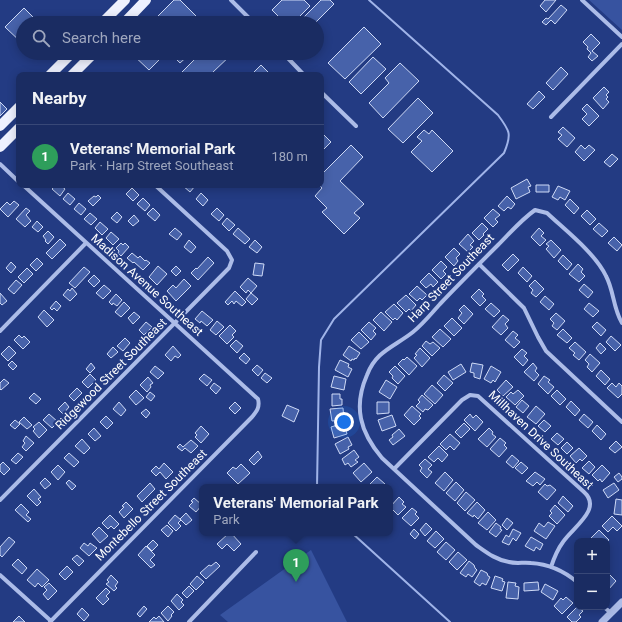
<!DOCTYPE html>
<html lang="en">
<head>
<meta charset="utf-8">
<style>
	body { margin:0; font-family:Roboto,sans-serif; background:#233468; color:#f1f3f6 }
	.controls { position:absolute; right:12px; bottom:12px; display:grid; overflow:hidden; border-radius:8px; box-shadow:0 2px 10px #0003 }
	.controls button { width:36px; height:36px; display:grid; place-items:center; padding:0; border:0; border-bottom:1px solid #384877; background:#1a2c62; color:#f1f3f6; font:20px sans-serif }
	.you { position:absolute; left:344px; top:422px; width:14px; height:14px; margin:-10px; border:3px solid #fff; border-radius:50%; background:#1a73e8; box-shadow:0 0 0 6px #1a73e833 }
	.badge { display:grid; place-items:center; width:26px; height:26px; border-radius:50%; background:#d6ab8b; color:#fff; font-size:13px; font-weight:700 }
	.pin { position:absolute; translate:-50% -33px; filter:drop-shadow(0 1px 2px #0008) }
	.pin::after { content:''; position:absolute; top:21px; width:14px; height:12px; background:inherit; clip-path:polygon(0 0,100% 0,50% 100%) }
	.popup { position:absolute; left:199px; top:484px; width:194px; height:52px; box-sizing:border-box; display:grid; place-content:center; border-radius:8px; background:#1a2c62; filter:drop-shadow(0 1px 3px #0005); font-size:13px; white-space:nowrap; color:#9fa7be }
	.popup b { font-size:15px; color:#f1f3f6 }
	.popup::after { content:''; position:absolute; left:50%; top:100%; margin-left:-8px; border:8px solid transparent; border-top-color:#1a2c62 }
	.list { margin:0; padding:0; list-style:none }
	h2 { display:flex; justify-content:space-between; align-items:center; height:52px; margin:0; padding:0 16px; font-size:17px }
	h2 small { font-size:13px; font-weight:400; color:#9fa7be }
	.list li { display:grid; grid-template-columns:26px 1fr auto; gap:12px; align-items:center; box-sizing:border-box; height:64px; padding:0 16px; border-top:1px solid #384877 }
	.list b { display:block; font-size:15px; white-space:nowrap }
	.list p { margin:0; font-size:13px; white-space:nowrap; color:#9fa7be }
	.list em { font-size:13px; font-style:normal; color:#9fa7be }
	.icon { flex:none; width:22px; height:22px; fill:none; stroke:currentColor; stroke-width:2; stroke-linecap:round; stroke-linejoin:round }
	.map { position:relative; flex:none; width:622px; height:622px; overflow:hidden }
	.search { position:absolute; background:#1a2c62; box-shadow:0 2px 10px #0003; left:16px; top:16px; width:308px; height:44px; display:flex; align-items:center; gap:10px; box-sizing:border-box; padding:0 14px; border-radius:22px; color:#9fa7be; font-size:15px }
	.panel { position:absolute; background:#1a2c62; box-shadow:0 2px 10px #0003; left:16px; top:72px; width:308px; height:116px; border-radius:8px }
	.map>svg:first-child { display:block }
	.green { fill:#3753a0 }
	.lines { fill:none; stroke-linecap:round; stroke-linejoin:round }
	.stream { stroke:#a0b4e9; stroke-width:2 }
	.building { fill:#4762aa; stroke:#cfdaf6 }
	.minor { stroke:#acbce8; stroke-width:4 }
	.tertiary { stroke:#acbce8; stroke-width:7 }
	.primary { stroke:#eef1fe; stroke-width:10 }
	.labels { text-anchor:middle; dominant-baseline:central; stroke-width:4; stroke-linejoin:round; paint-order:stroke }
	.street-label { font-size:12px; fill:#fff; stroke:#233b83 }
</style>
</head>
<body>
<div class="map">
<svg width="622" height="622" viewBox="0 0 622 622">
	<rect width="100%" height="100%" fill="#233b83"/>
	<path class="green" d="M 589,0 L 622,0 L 622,30 Z
		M 311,550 L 347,622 L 228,622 L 220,615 Z"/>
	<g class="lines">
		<path class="stream" d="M 317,487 L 319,367 L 321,340 L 334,319 L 504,153 C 512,134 510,131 498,115 L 369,0
			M 352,533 L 450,622"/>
	</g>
	<path class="building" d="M 174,0 L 180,0 L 203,23 L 151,23 Z
		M 282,0 L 304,0 L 310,6 L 293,23 L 285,23 L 272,10 Z
		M 321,0 L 330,0 L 334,4 L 315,23 L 298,23 Z
		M 545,0 L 556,0 L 546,12 L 540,6 Z
		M 561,5 L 567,10 L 555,24 L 551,20 L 546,25 L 542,22 L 546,18 L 548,19 Z
		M 24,8 L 39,23 L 23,23 L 23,44 L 5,27 Z
		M 364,27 L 381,44 L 345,79 L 328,63 Z
		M 591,34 L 600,43 L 592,51 L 598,56 L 592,61 L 588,57 L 591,53 L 587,49 L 588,47 L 583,42 Z
		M 131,53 L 158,53 L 162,57 L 149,70 Z
		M 170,53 L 191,53 L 180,63 Z
		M 201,53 L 233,53 L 212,73 L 214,75 L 183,75 L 181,73 Z
		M 373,57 L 386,69 L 361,94 L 349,82 Z
		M 400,63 L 419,81 L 383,118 L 369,103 L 389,83 L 385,78 Z
		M 261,65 L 271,75 L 251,75 Z
		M 561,67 L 568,74 L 553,90 L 546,83 Z
		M 604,87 L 609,92 L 606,95 L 608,97 L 606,99 L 609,102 L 603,109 L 593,98 Z
		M 539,91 L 545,97 L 533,109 L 527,104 Z
		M 418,98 L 433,113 L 403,143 L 388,129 Z
		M 0,102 L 7,109 L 0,116 Z
		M 587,104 L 599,116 L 589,126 L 582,119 L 587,114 L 582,109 Z
		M 563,127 L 575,138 L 567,147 L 558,139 L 562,135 L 558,132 Z
		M 424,130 L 429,134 L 432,130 L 453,151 L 432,172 L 411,152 L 422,141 L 417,137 Z
		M 321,132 L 331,142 L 322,151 L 321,150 Z
		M 351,145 L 363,157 L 340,181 L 364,204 L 354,213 L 360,218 L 344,234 L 322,212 L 327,208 L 315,196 L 322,188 L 319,185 L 321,185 L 321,175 Z
		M 581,145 L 585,149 L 589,145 L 595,150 L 584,161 L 575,152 Z
		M 612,154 L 618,159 L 610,167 L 604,162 Z
		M 527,179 L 531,186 L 528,187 L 530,192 L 516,199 L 511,188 Z
		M 56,185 L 60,185 L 65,189 L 60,196 L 52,189 Z
		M 182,185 L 194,185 L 195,186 L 190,192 Z
		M 536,185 L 549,185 L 549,192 L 536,192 Z
		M 558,186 L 570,191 L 565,200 L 560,197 L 558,200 L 552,197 Z
		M 132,188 L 139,195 L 133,201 L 126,194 Z
		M 68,193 L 75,199 L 70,205 L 63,199 Z
		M 201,193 L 208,200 L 203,206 L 196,199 Z
		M 98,195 L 101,198 L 93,206 L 88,201 L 94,196 L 96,197 Z
		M 507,196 L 515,204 L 511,209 L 508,207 L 504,211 L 498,206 Z
		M 143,198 L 150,205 L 145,211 L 137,204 Z
		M 570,199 L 579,208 L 574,214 L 565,205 Z
		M 14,201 L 19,205 L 8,217 L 0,209 L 7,202 L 10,205 Z
		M 79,203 L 86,209 L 81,215 L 74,209 Z
		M 26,208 L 30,211 L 26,215 L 31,221 L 25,227 L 16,219 Z
		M 153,208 L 160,215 L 155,221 L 147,214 Z
		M 217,208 L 224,215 L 219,221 L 211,214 Z
		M 493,209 L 500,215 L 495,219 L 498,222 L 493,227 L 484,218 Z
		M 587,210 L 596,219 L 590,225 L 581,216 Z
		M 117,212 L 122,217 L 117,223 L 111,218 Z
		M 90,213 L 97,219 L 91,225 L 84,219 Z
		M 134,215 L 139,221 L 133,226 L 128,221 Z
		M 227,218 L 235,225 L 229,231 L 222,224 Z
		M 37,221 L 43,227 L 38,232 L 32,227 Z
		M 100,222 L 108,229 L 102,235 L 95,228 Z
		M 482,223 L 488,229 L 483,234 L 484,235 L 479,240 L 472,233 Z
		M 599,223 L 608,231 L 602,237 L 593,229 Z
		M 175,228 L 182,234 L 177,240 L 169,234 Z
		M 238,228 L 250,239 L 245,244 L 233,234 Z
		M 539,228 L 544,233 L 541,236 L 546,240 L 540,246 L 531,237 Z
		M 48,231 L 54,237 L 48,244 L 45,241 L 46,240 L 43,236 Z
		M 111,232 L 119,239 L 113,245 L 106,238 Z
		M 468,234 L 474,241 L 470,245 L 473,247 L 468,252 L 459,244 Z
		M 614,237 L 622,245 L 617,251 L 608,243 Z
		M 60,239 L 66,245 L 52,259 L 46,253 Z
		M 189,240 L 196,247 L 191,253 L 184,247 Z
		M 255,240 L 262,247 L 257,253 L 249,247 Z
		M 551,240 L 561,250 L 554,258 L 546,249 L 549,246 L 546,244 Z
		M 121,243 L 123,245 L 125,243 L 129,247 L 121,256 L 118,253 L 119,251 L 116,248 Z
		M 454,248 L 460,254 L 456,258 L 458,261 L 454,266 L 445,257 Z
		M 132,253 L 138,258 L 140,256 L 145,261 L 146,260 L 150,263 L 143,270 L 134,262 L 133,263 L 127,258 Z
		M 513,254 L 519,260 L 508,271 L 502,265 Z
		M 563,255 L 572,264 L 567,270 L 558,261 Z
		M 208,257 L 214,263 L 198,280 L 191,273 L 196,268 L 197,269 Z
		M 37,258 L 43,264 L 36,271 L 30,265 Z
		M 441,261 L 447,267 L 443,271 L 446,274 L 441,279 L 432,270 Z
		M 11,262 L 16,267 L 11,273 L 6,268 Z
		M 255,263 L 264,264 L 262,276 L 253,275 Z
		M 578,264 L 583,269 L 581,272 L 585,276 L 579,282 L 569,274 Z
		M 158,266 L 167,274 L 157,285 L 149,277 Z
		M 176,266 L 181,271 L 176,276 L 171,271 Z
		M 84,267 L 90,272 L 75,288 L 69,283 Z
		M 523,267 L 532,276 L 527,282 L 518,273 Z
		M 27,268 L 33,274 L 24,283 L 18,277 Z
		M 429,273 L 438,282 L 433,287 L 431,284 L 426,288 L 420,282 Z
		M 94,275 L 100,281 L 94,287 L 88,281 Z
		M 248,278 L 257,286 L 251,293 L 248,290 L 246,293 L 240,287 Z
		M 184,279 L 191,286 L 176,301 L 167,291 L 173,285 L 176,288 Z
		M 16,280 L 22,285 L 14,294 L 8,289 Z
		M 535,280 L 544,289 L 536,297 L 531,293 L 533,290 L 529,286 Z
		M 584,284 L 593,292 L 588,298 L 579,290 Z
		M 104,285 L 111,291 L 103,299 L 96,293 Z
		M 417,286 L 427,295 L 422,300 L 420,298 L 417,301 L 409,294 Z
		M 72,288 L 77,294 L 70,301 L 63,295 L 68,289 L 70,291 Z
		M 479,289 L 484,294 L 482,296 L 486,300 L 480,306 L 471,297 Z
		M 235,291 L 246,302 L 242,306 L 236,301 L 234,304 L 232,301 L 228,305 L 225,302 Z
		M 0,293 L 7,301 L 2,305 L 0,303 Z
		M 251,293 L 258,299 L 252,305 L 246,299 Z
		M 116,294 L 122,300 L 117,306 L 113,303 L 112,305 L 109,302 Z
		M 406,295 L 416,305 L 411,311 L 409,309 L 406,312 L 397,303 Z
		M 545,296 L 554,304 L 549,310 L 540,302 Z
		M 56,301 L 61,306 L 57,311 L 54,308 L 52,310 L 50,308 Z
		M 124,302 L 130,308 L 121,317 L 115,312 Z
		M 491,303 L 500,311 L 494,317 L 485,309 Z
		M 589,303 L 599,311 L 593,317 L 584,309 Z
		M 394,304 L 403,313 L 397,320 L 395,318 L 393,320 L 385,312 Z
		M 464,305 L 473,314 L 464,324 L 458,318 L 462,313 L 459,310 Z
		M 44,310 L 54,320 L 47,327 L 38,317 Z
		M 202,311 L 213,320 L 207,326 L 201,321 L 200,323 L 195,319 Z
		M 134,312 L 140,317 L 133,324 L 128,318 Z
		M 381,312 L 392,322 L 384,331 L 373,320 Z
		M 556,313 L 565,321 L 557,330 L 552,326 L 554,323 L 550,319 Z
		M 503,315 L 509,320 L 505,324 L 508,328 L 501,335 L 492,327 Z
		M 452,318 L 462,328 L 454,336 L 444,326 Z
		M 217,321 L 224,327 L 216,335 L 210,330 Z
		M 146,322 L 152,327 L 144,335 L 139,330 Z
		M 369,322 L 376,328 L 373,331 L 376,334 L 371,340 L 361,330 Z
		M 597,322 L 606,330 L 601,336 L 592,327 Z
		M 230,325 L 236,331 L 232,335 L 234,337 L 227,344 L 219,336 Z
		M 440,329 L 451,339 L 443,347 L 432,337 Z
		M 563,329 L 572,338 L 567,343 L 557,335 Z
		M 513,331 L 518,335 L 515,338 L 520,342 L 514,348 L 505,340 Z
		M 359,332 L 369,342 L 361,349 L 351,340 Z
		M 19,335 L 22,338 L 24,336 L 30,342 L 23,349 L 14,340 Z
		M 611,336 L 621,345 L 615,351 L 606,342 Z
		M 125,338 L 130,343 L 123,351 L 117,346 Z
		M 236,340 L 243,346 L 237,353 L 230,346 Z
		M 426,341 L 430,344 L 433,342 L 440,348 L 432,356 L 422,346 Z
		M 575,342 L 586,352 L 579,360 L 573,355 L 575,353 L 569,348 Z
		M 600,343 L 606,349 L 601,354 L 596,348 Z
		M 9,346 L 16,353 L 8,361 L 1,354 Z
		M 173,346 L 181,355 L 178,358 L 175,356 L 171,361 L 165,355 Z
		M 349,346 L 360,353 L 356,359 L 355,358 L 354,360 L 352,359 L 351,361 L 343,355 Z
		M 113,347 L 118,352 L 111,358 L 107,354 Z
		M 420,348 L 430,358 L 422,367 L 414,358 L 417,355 L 415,354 Z
		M 522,349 L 527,353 L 524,356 L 528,360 L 523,366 L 514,357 Z
		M 244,353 L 250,359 L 246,364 L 239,358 Z
		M 590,354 L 600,363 L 592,372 L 587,367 L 589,364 L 585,360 Z
		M 407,357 L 417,366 L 409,375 L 398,364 L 403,359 L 404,360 Z
		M 340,360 L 349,364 L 348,367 L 352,369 L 348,377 L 335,370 Z
		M 12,361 L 17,366 L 13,370 L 8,365 Z
		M 91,363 L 95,368 L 90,373 L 86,369 Z
		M 472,363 L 483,365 L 480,379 L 474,377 L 474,373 L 470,372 Z
		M 533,363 L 537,368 L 535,371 L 539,375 L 534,381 L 524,372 Z
		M 461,364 L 466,372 L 453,380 L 448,372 Z
		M 257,365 L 263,370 L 258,376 L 252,370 Z
		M 155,366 L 164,373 L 158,379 L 150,372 Z
		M 395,366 L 405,376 L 398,384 L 392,378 L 393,376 L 389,372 Z
		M 491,366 L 501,372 L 495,382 L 493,380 L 491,383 L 484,379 Z
		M 601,370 L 610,379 L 605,385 L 596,376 Z
		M 265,373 L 272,378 L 267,383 L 261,378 Z
		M 90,374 L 96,380 L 88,388 L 82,382 Z
		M 204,374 L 212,380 L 207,386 L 199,379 Z
		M 444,375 L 453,383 L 445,391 L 437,383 Z
		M 334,376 L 346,379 L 344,390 L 331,387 Z
		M 544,376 L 550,380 L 548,382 L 554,387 L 548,394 L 538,384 Z
		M 148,377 L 153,383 L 150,385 L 151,387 L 147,392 L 140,385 Z
		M 4,379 L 9,383 L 1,390 L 0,389 L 0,383 Z
		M 386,380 L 397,387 L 390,399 L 379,392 Z
		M 506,380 L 513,387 L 503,396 L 497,390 Z
		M 214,383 L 221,388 L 216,394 L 210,388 Z
		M 612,383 L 616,387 L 619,383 L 622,386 L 622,394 L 618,398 L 607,388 Z
		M 432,385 L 443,395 L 435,404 L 424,394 Z
		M 77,388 L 82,393 L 74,401 L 69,396 Z
		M 136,390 L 144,398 L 136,405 L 129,397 Z
		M 518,390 L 524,396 L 515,405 L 506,397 L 511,392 L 513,394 Z
		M 557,390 L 566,399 L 560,405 L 551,396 Z
		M 150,392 L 155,396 L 151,401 L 146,397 Z
		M 34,393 L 41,399 L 36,404 L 29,398 Z
		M 332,394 L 340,394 L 340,399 L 342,399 L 342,405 L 332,406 Z
		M 422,395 L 433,405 L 428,410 L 425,409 L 423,412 L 416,406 L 420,402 L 418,400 Z
		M 522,400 L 529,406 L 523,413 L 516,407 Z
		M 571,401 L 580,410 L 575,416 L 566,407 Z
		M 65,402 L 69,407 L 63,414 L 58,409 Z
		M 119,402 L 126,410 L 121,416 L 113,409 Z
		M 235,402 L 241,408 L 235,414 L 229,408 Z
		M 377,402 L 389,402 L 389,413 L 377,414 Z
		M 287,405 L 299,410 L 294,422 L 282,416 Z
		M 412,406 L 421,414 L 419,416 L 421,418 L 414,425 L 404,415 Z
		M 536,406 L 545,414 L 536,424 L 527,417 Z
		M 343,408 L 344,420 L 332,421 L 330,409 Z
		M 146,409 L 150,413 L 146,418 L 141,413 Z
		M 49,414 L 58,422 L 52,428 L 43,420 Z
		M 470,414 L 473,418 L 476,415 L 483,422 L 475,431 L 464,420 Z
		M 584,414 L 593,422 L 588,428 L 579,420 Z
		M 392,415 L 396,426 L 382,431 L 378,420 Z
		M 106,416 L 113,423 L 107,429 L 100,422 Z
		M 24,417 L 32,425 L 27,429 L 19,422 Z
		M 15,420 L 20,424 L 15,429 L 10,425 Z
		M 544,420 L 551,426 L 545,432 L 538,426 Z
		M 39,422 L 47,430 L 39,438 L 33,431 L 35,429 L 33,427 Z
		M 344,423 L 347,434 L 334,438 L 331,427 Z
		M 464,423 L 470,429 L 461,438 L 455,432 Z
		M 597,425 L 606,434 L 601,440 L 592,431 Z
		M 201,426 L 209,434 L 201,443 L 195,437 L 197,435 L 195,433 Z
		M 94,428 L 101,436 L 95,441 L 88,434 Z
		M 489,428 L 493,432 L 492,434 L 496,437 L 487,447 L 478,439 Z
		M 399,429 L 405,436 L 393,445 L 389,440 L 393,437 L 392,435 Z
		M 557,433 L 564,439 L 558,445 L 551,439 Z
		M 450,434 L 460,443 L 454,450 L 450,446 L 446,450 L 440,444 Z
		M 26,436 L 34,443 L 26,451 L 22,447 L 25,443 L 23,441 Z
		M 348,437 L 352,445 L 348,447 L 349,449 L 340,454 L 335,444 Z
		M 500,438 L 506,443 L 504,445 L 507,448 L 499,457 L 490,449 Z
		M 82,439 L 90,448 L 84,454 L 75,446 Z
		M 191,440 L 198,446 L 191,453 L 185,448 L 182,451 L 177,447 L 180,444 L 183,447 Z
		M 616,441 L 622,447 L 615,453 L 609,448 Z
		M 567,442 L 573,448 L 567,454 L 561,448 Z
		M 439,446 L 448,455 L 442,462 L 438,458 L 434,462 L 428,457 Z
		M 579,448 L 587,456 L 582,461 L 580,459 L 576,463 L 570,456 Z
		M 354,450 L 359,457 L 355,460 L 358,462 L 351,467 L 348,463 L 345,465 L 342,459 Z
		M 258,451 L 262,457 L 254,465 L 249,460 Z
		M 18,453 L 23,457 L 16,464 L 11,460 Z
		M 69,453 L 79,462 L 74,467 L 64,458 Z
		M 512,455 L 519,461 L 513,468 L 506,462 Z
		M 425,459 L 432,465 L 428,469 L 432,472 L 427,478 L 420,471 L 422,468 L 419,465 Z
		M 589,461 L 595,467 L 589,474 L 582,468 Z
		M 3,462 L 10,469 L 4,475 L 0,471 L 0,465 Z
		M 521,462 L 528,468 L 522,474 L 515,468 Z
		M 164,463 L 173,472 L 166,479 L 160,472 L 156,476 L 151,471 L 156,466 L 159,469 Z
		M 364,463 L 372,472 L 361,482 L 353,473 Z
		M 241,464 L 250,473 L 238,484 L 227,473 L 233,467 L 236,469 Z
		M 58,465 L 65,472 L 58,480 L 51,472 Z
		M 602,465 L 610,473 L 602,482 L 600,479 L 598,481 L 592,475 Z
		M 445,472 L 453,480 L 444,491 L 435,483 Z
		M 535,472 L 545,479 L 540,485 L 537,482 L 533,486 L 526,481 Z
		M 619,473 L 622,477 L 622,479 L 618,482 L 614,477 Z
		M 377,477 L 385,484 L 382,487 L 367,487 Z
		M 45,478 L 51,484 L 45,489 L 40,483 Z
		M 69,480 L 76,486 L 72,490 L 66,483 Z
		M 456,482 L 464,490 L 455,501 L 446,493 Z
		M 150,483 L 155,489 L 142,502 L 137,496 Z
		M 614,483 L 619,490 L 608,498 L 603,490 Z
		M 545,484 L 547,486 L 550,485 L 556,490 L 547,500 L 538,492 Z
		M 34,489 L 41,497 L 38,499 L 41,502 L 37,506 L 27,496 Z
		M 466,492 L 475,500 L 465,511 L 457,503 Z
		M 563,496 L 573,506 L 568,512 L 558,503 Z
		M 399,497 L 404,502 L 402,504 L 406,507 L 398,515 L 390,507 Z
		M 194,498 L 202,505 L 196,512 L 189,506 L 193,502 L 191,501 Z
		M 616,499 L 622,500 L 622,515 L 614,514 Z
		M 126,502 L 133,509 L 124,518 L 119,512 L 124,507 L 122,506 Z
		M 477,502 L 485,510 L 478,519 L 474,515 L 473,517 L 467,513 Z
		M 21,504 L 29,512 L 26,515 L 31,519 L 28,522 L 15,510 Z
		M 555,505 L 565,515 L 557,524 L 549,516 L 552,513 L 550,511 Z
		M 412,508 L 417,512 L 415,514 L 419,518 L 411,526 L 402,518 Z
		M 488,512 L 496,520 L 487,530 L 478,523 Z
		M 186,513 L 192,520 L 186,525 L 180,519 Z
		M 110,515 L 119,524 L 114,529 L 111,526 L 108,529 L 102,523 Z
		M 175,515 L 181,520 L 178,523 L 181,526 L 176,531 L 168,523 Z
		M 612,516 L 622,526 L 617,531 L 613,527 L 608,532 L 602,526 Z
		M 507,518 L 513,523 L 507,530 L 502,525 Z
		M 548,522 L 555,526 L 546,539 L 534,531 L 539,523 L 544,527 Z
		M 426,523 L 432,529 L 425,536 L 420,530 Z
		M 496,523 L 501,527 L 500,529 L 502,530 L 496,537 L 489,532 Z
		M 167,525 L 173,531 L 168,537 L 161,530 Z
		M 99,527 L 108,536 L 100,543 L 92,534 Z
		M 414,529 L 419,534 L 415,539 L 410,534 Z
		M 513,529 L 521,533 L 516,541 L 513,538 L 509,545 L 502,542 L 506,535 L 509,537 Z
		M 599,530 L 609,540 L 607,542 L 594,541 L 591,538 Z
		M 436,531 L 444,539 L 435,548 L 427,541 Z
		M 229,533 L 231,533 L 241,544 L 234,551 L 227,544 L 222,549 L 217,544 Z
		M 9,537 L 15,542 L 2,557 L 0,555 L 0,547 Z
		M 531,537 L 543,544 L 540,550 L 536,547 L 534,551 L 525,546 Z
		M 153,540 L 158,545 L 152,551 L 147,546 Z
		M 446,542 L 455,550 L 446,560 L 437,552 Z
		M 84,543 L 88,546 L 90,543 L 97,548 L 89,556 L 80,548 Z
		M 146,546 L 155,555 L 150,560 L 155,565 L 151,568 L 138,555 Z
		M 458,552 L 467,560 L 457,570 L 449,562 Z
		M 77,555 L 84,561 L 79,566 L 72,559 Z
		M 18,559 L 27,568 L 22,574 L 12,565 Z
		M 469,561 L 474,565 L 475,568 L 477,570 L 472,577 L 468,574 L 466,577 L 460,573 Z
		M 216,562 L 220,566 L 206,579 L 200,573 L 209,565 L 211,566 Z
		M 67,566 L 73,572 L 65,580 L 59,574 Z
		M 37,569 L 49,580 L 42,587 L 38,583 L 35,587 L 27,580 Z
		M 481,570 L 487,573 L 488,576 L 490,577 L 486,585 L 482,583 L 480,586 L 474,582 Z
		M 111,575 L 118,582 L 115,586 L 117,588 L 114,591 L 106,584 L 109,582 L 107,580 Z
		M 610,575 L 616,581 L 608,590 L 607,578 Z
		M 197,576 L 204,582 L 196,590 L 190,584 Z
		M 495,576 L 501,578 L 503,579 L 502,581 L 505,582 L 502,591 L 491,588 Z
		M 508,582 L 516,583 L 515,586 L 519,587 L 518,599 L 506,598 Z
		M 538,582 L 539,590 L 524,591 L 524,583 Z
		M 49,583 L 57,591 L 48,600 L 43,594 L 47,590 L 44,587 Z
		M 545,584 L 558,591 L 553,600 L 541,592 Z
		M 189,586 L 194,591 L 187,598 L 182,593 Z
		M 106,588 L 110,592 L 106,596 L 109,599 L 103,605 L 96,598 Z
		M 177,594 L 183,600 L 181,602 L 184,605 L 179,610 L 171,601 Z
		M 566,597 L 573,603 L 562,614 L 554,606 L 561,598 L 563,600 Z
		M 144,606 L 147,609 L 140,617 L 137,614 Z
		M 168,606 L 174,612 L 171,615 L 172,616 L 168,621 L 161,613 Z
		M 577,607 L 583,611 L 579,615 L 581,617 L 576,622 L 572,622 L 567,617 Z
		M 82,608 L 89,615 L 84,621 L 77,614 Z
		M 19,616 L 25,622 L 13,622 Z
		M 159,616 L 164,622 L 149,622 L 154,617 L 156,619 Z"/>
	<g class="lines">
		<path class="minor" d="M 231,0 L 254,23
			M 582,0 L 622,37
			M 283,53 L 304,75
			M 321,92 L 356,126
			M 551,117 L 622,44
			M 0,164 L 19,182
			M 23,185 L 258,399 C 260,407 257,411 252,417 L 50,622
			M 479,264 L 524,308 L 538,337 L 546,351 L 622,422
			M 0,331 L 86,243
			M 394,469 L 462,400 L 470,395 L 478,396 L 584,492 C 603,509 572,528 563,542 C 557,550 554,558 551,567
			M 0,500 L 229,268 L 232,260 L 227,251 L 155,185
			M 0,575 L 51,621
			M 577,582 C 564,571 548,564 531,563 C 524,562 516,564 509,562 C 496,560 486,552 476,545 L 382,458 C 360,432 353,407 367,375 C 376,351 394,347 413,332 C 423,324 431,314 440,304 C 459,284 478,265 498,245 C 510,233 521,220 535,210 L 547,213 C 565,230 595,253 606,276 C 614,291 613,308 622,323
			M 604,607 L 611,613
			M 189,622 L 256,552"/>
		<path class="tertiary" d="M 602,622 L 622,602"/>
		<path class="primary" d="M 102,23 L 125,0
			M 124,23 L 146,0
			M 50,75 L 72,53
			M 72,75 L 94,53
			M 0,126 L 19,107
			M 0,147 L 19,128"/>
	</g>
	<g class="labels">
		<g class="street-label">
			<text transform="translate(451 278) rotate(-46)">Harp Street Southeast</text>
			<text transform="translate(147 285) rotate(42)">Madison Avenue Southeast</text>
			<text transform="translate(111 374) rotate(-45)">Ridgewood Street Southeast</text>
			<text transform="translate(541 440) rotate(43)">Millhaven Drive Southeast</text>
			<text transform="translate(151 505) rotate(-45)">Montebello Street Southeast</text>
		</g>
	</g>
</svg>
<div class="controls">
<button>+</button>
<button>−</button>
</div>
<div class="you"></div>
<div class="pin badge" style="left:296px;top:582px;background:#2e9e5b">1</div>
<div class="popup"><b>Veterans' Memorial Park</b>Park</div>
<div class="search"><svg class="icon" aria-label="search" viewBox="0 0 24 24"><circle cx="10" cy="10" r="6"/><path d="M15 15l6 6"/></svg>Search here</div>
<section class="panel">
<h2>Nearby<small></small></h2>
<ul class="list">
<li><span class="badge" style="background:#2e9e5b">1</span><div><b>Veterans' Memorial Park</b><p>Park · Harp Street Southeast</p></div><em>180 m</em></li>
</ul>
</section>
</div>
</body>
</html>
